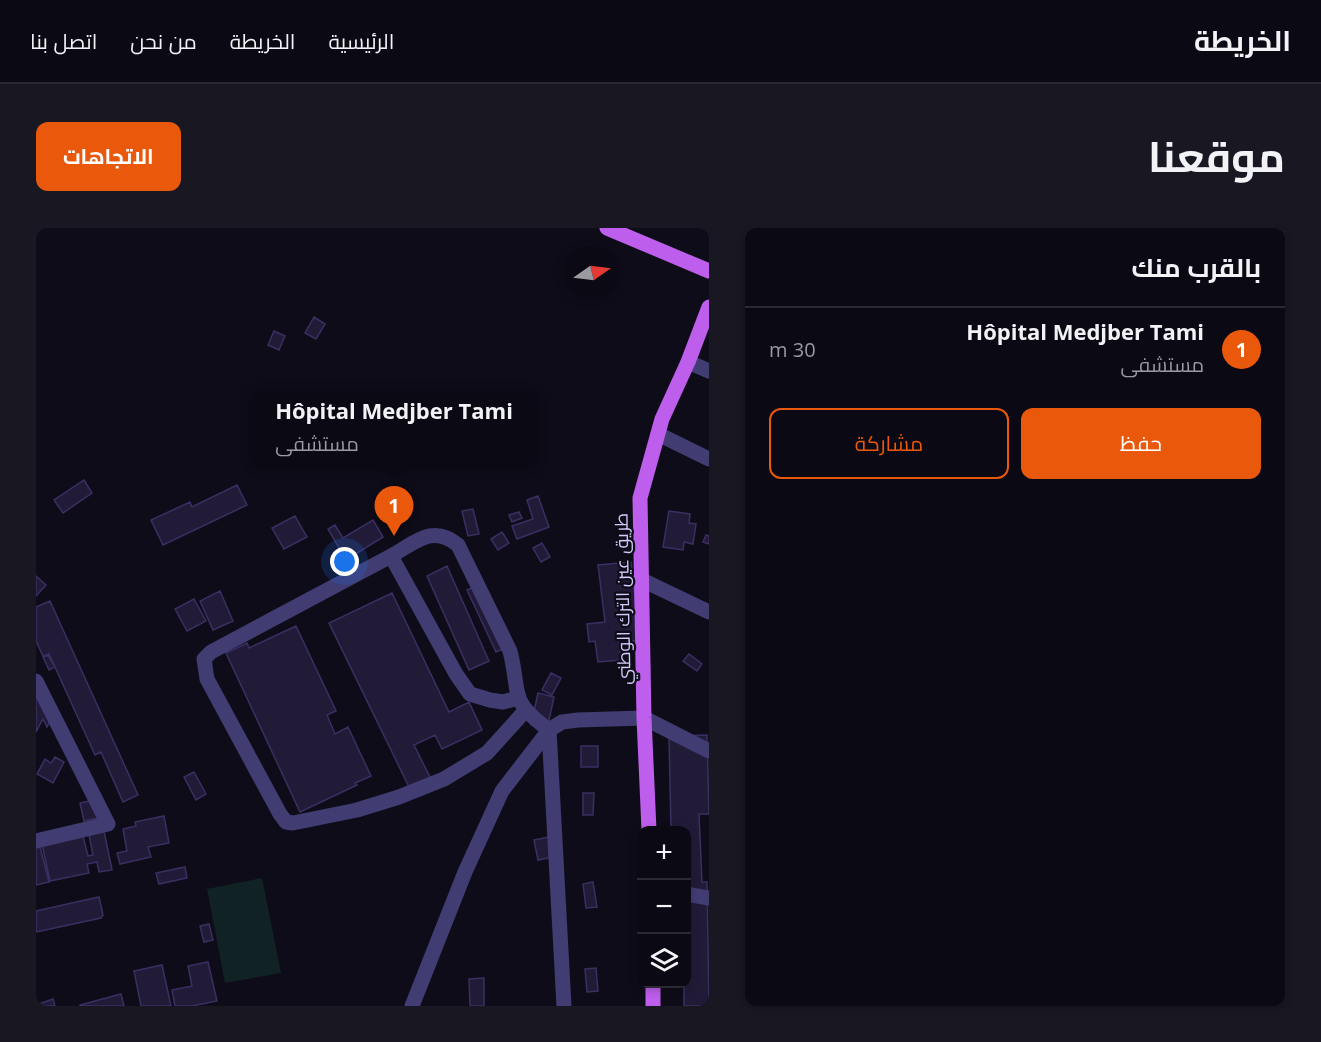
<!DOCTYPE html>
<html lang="ar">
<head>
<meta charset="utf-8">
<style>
	body { margin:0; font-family:"Open Sans",Cairo,sans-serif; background:#191721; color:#f1f3f6; direction:rtl }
	.controls { position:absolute; right:18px; bottom:18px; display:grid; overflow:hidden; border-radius:12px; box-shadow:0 3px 9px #0003 }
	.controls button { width:54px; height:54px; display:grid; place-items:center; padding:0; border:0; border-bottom:2px solid #2b2a33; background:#0b0913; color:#f1f3f6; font:30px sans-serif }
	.compass { position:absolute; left:529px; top:18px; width:54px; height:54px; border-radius:50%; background:#0b0913; box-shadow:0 3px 9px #0003; rotate:76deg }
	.you { position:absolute; left:309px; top:334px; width:21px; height:21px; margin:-15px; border:4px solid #fff; border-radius:50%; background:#1a73e8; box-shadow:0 0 0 9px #1a73e833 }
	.badge { display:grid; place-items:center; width:39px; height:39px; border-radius:50%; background:#ea580c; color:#fff; font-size:20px; font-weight:700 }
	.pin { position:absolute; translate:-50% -50px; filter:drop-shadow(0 2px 3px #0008) }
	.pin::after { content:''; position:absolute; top:32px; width:21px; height:18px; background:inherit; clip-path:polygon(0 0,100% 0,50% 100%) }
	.popup { position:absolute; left:214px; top:161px; width:288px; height:78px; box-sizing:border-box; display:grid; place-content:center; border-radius:12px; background:#0b0913; filter:drop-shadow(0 2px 4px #0005); font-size:20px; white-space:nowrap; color:#9a9aa0 }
	.popup b { font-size:22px; color:#f1f3f6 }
	.popup::after { content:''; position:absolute; left:50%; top:100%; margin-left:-12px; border:12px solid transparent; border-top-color:#0b0913 }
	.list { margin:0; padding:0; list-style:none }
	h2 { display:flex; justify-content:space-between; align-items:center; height:78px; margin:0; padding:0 24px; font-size:26px }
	h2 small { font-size:20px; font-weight:400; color:#9a9aa0 }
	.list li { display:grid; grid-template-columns:39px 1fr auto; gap:18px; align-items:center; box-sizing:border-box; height:84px; padding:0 24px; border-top:2px solid #2b2a33 }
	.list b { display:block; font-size:22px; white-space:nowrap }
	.list p { margin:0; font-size:20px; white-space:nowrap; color:#9a9aa0 }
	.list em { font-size:20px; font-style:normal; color:#9a9aa0 }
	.actions { display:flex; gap:12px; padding:18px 24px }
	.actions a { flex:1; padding:14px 0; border:2px solid #ea580c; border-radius:12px; text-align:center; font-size:21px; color:#ea580c }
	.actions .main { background:#ea580c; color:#fff }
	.icon { flex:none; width:33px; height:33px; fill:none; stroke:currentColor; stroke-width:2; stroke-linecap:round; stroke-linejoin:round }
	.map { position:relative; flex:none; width:673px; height:778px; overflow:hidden; direction:ltr; border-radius:12px }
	header { display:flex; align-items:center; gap:36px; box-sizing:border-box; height:84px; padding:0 30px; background:#0b0913; border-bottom:2px solid #2b2a33 }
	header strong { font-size:28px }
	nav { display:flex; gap:33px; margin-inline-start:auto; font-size:21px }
	.intro { display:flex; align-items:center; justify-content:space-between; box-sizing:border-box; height:144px; padding:0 36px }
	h1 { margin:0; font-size:42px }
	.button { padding:15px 27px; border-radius:12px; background:#ea580c; color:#fff; font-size:21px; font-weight:700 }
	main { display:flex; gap:36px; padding:0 36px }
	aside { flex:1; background:#0b0913; border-radius:12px; box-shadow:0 3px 9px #0003 }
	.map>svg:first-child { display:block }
	.green { fill:#102223 }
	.building { fill:#221b38; stroke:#3b2f62; stroke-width:1.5 }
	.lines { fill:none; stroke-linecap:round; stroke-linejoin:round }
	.minor { stroke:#413d73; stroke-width:15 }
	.major { stroke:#be5eec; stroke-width:15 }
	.labels { text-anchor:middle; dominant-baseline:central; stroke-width:4.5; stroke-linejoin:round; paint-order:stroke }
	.street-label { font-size:18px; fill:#d2cbf9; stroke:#0f0c19 }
</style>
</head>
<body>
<header>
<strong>الخريطة</strong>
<nav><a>الرئيسية</a><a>الخريطة</a><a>من نحن</a><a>اتصل بنا</a></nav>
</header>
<div class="intro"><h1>موقعنا</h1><a class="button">الاتجاهات</a></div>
<main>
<aside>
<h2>بالقرب منك<small></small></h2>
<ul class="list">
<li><span class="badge">1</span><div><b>Hôpital Medjber Tami</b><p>مستشفى</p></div><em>30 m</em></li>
</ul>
<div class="actions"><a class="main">حفظ</a><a>مشاركة</a></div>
</aside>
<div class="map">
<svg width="673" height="778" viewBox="0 0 673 778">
	<rect width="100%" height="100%" fill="#0f0c19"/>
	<path class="green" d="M 226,650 L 245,745 L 189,755 L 171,661 Z"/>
	<path class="building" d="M 278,89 L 289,96 L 280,111 L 269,105 Z
		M 238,103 L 249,108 L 243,122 L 232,117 Z
		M 48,252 L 56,265 L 27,285 L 18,272 Z
		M 201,257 L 211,277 L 127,317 L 115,292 L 154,274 L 156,279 Z
		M 502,268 L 513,299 L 481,311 L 476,298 L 497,291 L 491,272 Z
		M 437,281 L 443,306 L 432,308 L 426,283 Z
		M 633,283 L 654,286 L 653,295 L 660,296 L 657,316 L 648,314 L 647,322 L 627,319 Z
		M 483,284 L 486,290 L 476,294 L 473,287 Z
		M 259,288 L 271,309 L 248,321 L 236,300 Z
		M 337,292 L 347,309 L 310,332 L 292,301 L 299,297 L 307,310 Z
		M 466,304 L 473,315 L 462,322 L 455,311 Z
		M 670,307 L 673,308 L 673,316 L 667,314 Z
		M 506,315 L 514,329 L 505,334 L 497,320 Z
		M 595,334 L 604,412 L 583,415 L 585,432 L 562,434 L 559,413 L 553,414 L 551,396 L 569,394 L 562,337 Z
		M 411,338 L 453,433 L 433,442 L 391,348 Z
		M 0,348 L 10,357 L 0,368 Z
		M 445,356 L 474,418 L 460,424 L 431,362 Z
		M 184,363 L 197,393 L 177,402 L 164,373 Z
		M 356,365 L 413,484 L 433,474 L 446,502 L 406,521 L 399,507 L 378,517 L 395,551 L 374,561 L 293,395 Z
		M 158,371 L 170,393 L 151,403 L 139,381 Z
		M 14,373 L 102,567 L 87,574 L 65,524 L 59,527 L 13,426 L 7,428 L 0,413 L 0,379 Z
		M 260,398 L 300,483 L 291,487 L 299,506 L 312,499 L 335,548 L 319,555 L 321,557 L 264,584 L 190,425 L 211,415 L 213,420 Z
		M 653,426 L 666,436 L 661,443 L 647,433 Z
		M 12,427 L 19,439 L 13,442 L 7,429 Z
		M 515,445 L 525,450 L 516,467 L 506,462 Z
		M 0,448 L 19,483 L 11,499 L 7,491 L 0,504 Z
		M 502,465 L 518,469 L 511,501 L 495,497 Z
		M 671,507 L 673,586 L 663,586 L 666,654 L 671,654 L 673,778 L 648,778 L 648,756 L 650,756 L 650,602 L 635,602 L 633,508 Z
		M 545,518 L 562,518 L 562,539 L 545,539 Z
		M 19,529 L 28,534 L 17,555 L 1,546 L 9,531 L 15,535 Z
		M 158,544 L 170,566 L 160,572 L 148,549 Z
		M 547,565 L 558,565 L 557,587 L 547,587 Z
		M 58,572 L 62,590 L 48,593 L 44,575 Z
		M 128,588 L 133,615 L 112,619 L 115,629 L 84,636 L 81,625 L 91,623 L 87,601 L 100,598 L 99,594 Z
		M 68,603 L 76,642 L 63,644 L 61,634 L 51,636 L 53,645 L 14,653 L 6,616 L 47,608 L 52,628 L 57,627 L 53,607 Z
		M 518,608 L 522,628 L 502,632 L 498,612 Z
		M 4,619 L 13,654 L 0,657 L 0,620 Z
		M 149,639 L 151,650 L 123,656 L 120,645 Z
		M 557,654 L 561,679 L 550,680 L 547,656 Z
		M 63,669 L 67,687 L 65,690 L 0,704 L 0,683 Z
		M 173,696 L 177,712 L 168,714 L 164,698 Z
		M 172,734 L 181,773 L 156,778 L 139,778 L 136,762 L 156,758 L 152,738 Z
		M 126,737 L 135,778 L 105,778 L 98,743 Z
		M 560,740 L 562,763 L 551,764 L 549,741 Z
		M 448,750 L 448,778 L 434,778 L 433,751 Z
		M 85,766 L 88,778 L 44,778 L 44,777 Z
		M 17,771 L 19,778 L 0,778 L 0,777 Z"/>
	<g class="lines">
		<path class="minor" d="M 652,134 L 673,143
			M 622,206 L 673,231
			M 355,328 C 380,314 397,296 422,317 L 474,423 C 485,467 472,472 513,502 L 466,563 L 429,644 L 376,778
			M 604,351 L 673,384
			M 0,453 L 72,596 L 0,613
			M 482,470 L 467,474 L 454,472 L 434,466 L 420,446 L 355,328 L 175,424 L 168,431 L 171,451 L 244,586 L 250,594 L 257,595 L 321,582 L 363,569 L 408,551 L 451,525 L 489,483
			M 650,666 L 673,670
			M 528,778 L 513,502 L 526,494 L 542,492 L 608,490 L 673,523"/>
		<path class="major" d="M 571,0 L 673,43
			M 613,602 L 608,490 L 604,270 L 626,191 L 652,134 L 673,79
			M 617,756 L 617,778"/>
	</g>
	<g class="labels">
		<g class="street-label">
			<text transform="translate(586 371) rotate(-91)">طريق عين الترك الوطني</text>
		</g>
	</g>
</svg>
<div class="controls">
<button>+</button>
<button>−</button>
<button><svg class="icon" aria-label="layers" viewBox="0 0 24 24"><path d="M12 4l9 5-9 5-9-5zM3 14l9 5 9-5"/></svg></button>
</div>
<svg class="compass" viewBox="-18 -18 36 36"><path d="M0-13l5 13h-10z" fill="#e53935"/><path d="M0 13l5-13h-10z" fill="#9a9aa0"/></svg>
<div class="you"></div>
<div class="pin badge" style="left:358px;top:308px">1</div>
<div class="popup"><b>Hôpital Medjber Tami</b>مستشفى</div>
</div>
</main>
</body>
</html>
